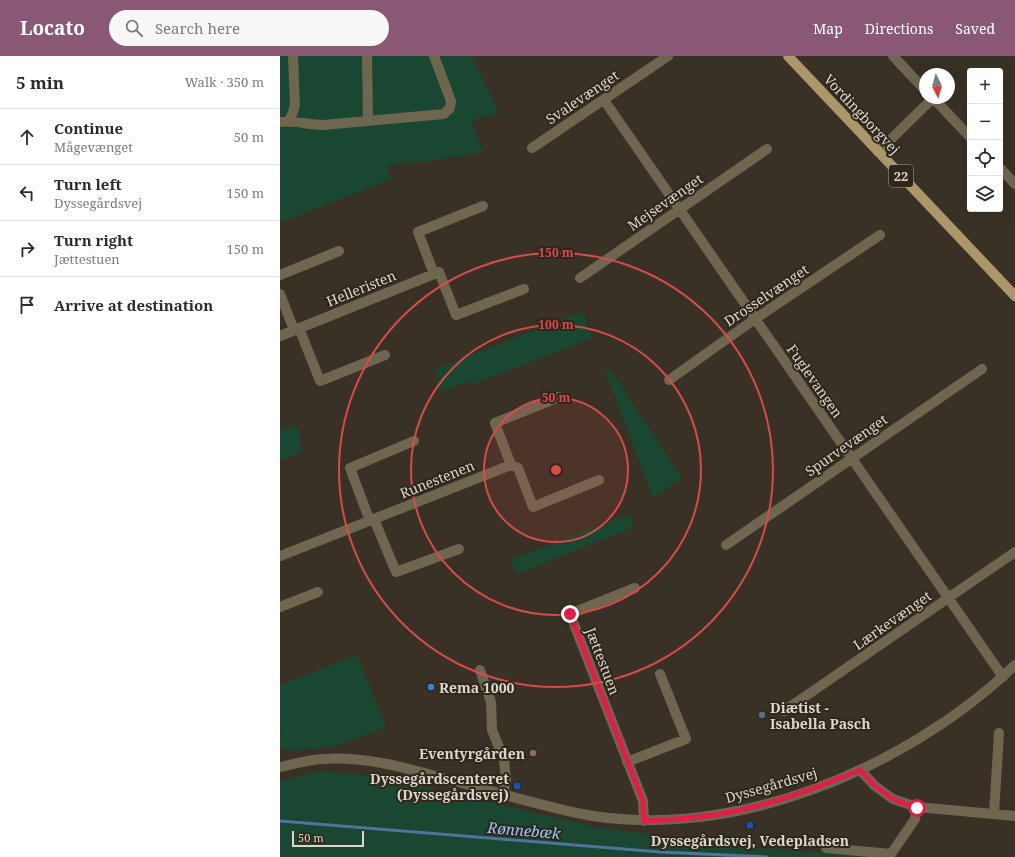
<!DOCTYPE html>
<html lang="en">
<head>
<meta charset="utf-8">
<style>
	body { margin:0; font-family:"Noto Serif",serif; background:#f7f7f7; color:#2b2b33 }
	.controls { position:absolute; right:12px; top:12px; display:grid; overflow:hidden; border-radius:4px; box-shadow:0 4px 16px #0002 }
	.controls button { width:36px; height:36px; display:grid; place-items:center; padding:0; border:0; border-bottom:1px solid #e1e1e2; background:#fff; color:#2b2b33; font:20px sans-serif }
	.compass { position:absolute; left:639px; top:12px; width:36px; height:36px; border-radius:50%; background:#fff; box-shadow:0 4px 16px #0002; rotate:174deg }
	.scale { position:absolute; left:12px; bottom:10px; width:72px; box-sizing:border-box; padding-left:4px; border:2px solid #dbd6ce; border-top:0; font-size:11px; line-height:14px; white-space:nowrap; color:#dbd6ce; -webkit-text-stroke:3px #2f271b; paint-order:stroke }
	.stop { position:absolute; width:12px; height:12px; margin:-9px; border:3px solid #e11d48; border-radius:50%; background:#fff }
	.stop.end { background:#e11d48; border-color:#fff; box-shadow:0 1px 4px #0008 }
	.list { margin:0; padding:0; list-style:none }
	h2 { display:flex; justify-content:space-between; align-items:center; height:52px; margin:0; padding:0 16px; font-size:17px }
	h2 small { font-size:13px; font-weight:400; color:#7c7c81 }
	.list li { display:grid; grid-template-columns:26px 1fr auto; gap:12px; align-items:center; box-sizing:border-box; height:56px; padding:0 16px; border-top:1px solid #e1e1e2 }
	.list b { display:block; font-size:15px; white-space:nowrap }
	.list p { margin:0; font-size:13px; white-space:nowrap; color:#7c7c81 }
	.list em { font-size:13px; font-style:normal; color:#7c7c81 }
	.icon { flex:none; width:22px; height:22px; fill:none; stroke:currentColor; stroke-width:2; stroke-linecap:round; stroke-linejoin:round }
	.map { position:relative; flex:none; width:735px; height:801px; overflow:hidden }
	header { display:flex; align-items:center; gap:24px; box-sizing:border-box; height:56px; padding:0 20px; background:#895875; color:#fff }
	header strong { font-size:19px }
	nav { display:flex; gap:22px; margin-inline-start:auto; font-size:14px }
	.search { width:280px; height:36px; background:#f7f7f7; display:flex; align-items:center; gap:10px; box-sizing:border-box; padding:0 14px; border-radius:22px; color:#7c7c81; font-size:15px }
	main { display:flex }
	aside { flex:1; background:#fff }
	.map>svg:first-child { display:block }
	.green { fill:#194731 }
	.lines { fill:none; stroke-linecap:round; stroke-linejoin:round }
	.stream { stroke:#4f739d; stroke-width:3 }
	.minor { stroke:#6f6650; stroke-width:10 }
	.major { stroke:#ab976a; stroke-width:10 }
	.route { stroke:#e11d48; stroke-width:5 }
	.ring { fill:none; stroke:#d74b49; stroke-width:2 }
	.shop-dot { fill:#3f7fe0; stroke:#2f271b; stroke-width:1.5 }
	.service-dot { fill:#5c6f8a; stroke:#2f271b; stroke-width:1.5 }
	.education-dot { fill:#8d6e63; stroke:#2f271b; stroke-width:1.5 }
	.transit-dot { fill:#1a4fb4; stroke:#2f271b; stroke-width:1.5 }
	.labels { text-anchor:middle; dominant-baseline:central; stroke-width:4; stroke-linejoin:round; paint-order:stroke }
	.shield { fill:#2f271b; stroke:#a7a298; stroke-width:1 }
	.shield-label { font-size:13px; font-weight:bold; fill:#dbd6ce }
	.street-label { font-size:14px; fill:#dbd6ce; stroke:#2f271b }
	.poi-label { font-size:14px; font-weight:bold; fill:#dbd6ce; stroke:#2f271b; text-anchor:start }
	.water-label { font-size:15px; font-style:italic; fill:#9bc6f9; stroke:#2f271b }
	.centre { fill:#d74b49; stroke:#2f271b; stroke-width:2 }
	.ring-label { font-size:12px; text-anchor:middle; font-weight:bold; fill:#d74b49; stroke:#2f271b; stroke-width:4; stroke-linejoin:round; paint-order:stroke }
</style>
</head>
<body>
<header>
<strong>Locato</strong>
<div class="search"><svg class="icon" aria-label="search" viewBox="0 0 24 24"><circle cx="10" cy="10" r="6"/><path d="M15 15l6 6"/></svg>Search here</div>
<nav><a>Map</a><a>Directions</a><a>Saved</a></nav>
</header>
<main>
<aside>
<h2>5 min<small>Walk · 350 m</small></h2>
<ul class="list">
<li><svg class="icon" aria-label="ahead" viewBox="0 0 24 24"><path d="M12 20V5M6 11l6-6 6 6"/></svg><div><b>Continue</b><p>Mågevænget</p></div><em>50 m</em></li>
<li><svg class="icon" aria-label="left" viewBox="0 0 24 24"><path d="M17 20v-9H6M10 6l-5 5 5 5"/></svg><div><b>Turn left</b><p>Dyssegårdsvej</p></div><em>150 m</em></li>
<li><svg class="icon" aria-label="right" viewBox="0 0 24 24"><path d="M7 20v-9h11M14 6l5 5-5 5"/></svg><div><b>Turn right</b><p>Jættestuen</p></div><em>150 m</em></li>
<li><svg class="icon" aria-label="arrive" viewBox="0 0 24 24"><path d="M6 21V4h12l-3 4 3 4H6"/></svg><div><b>Arrive at destination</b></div></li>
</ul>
</aside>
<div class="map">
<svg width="735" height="801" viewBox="0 0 735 801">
	<rect width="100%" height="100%" fill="#393125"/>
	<path class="green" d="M 0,0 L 192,0 L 219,58 L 191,64 L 203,96 L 151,105 L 106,109 L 111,123 L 0,167 Z
		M 303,255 L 308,273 L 312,282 L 191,329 L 189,325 L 160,336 L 156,325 L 160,323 L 156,313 Z
		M 330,313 L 402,422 L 373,442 L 325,314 Z
		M 16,369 L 22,385 L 19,387 L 23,396 L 0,405 L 0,375 Z
		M 349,458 L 354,471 L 237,518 L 231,504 Z
		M 77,599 L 106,671 L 57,690 L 10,695 L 0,692 L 0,677 L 2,676 L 0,672 L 0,629 Z
		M 40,715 L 103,721 L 315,771 L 454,790 L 611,801 L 0,801 L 0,725 Z"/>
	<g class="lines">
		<path class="stream" d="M 0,765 L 380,796 L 487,801"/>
		<path class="minor" d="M 87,0 L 88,65
			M 613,0 L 645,34
			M 324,44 L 723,621
			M 9,65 L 13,56 L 15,49 L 13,0
			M 0,66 C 14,64 28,69 43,69 L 164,58 L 170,52 L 171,45 L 154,0
			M 252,92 L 388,0
			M 598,96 L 653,42 L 690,81
			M 720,112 L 735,128
			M 154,218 L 138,176 L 203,150
			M 0,219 L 59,195
			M 300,222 L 487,93
			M 0,238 L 14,274
			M 19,272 L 40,325 L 105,299
			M 0,280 L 159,216 L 176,259 L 244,233
			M 389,324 L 475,263 L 600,179
			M 134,385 L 70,412 L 88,460 L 96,468 L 116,516 L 179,493
			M 231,409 L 215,367 L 279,341
			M 446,489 L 702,313
			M 0,500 L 231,409 L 238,412 L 253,451 L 319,424
			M 355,532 L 290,558 L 363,745 L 364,765
			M 0,551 L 38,536
			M 200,614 L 211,646 L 212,674 L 224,703 L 226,724 L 223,738
			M 504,655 L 735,496
			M 347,706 L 406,683 L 380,618
			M 0,711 C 14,708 28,704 42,703 C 83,700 124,711 162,722 C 205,733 248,746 292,756 C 444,790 626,714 735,609
			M 580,714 L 595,730 L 613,743 L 637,751 L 735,760
			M 714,758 L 719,677
			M 546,792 L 611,798 L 635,763 L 637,751"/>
		<path class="major" d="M 508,0 L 735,240"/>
	</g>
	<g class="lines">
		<path class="route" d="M 290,558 L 363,745 L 364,765 C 382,764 401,763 419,761 C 475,755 528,735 580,714 L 595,730 L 613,743 L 637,752"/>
	</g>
	<circle cx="276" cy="414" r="72" fill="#d74b49" fill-opacity=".12"/>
	<g class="ring">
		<circle cx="276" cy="414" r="72"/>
		<circle cx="276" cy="414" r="145"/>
		<circle cx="276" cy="414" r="217"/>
	</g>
	<circle class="shop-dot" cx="151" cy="631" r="4"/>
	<circle class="service-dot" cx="482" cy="659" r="4"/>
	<circle class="education-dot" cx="253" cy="697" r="4"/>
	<g class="transit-dot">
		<rect x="233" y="726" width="8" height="8" rx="2"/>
		<rect x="466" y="765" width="8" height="8" rx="2"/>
	</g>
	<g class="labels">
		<rect class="shield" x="609" y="109" width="24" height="22" rx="3"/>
		<g class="shield-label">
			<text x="621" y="120">22</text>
		</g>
		<g class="street-label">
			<text transform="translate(302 41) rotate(-34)">Svalevænget</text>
			<text transform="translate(582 58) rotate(47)">Vordingborgvej</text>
			<text transform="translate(385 146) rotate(-35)">Mejsevænget</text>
			<text transform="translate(81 232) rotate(-22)">Helleristen</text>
			<text transform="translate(486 239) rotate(-34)">Drosselvænget</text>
			<text transform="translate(535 325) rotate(55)">Fuglevangen</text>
			<text transform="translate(566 389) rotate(-35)">Spurvevænget</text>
			<text transform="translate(157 423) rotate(-22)">Runestenen</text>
			<text transform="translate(612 564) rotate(-35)">Lærkevænget</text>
			<text transform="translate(323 605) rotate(69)">Jættestuen</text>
			<text transform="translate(491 729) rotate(-16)">Dyssegårdsvej</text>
		</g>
		<g class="poi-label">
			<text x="159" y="631">Rema 1000</text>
			<text x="490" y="651">Diætist -<tspan x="490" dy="16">Isabella Pasch</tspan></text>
			<text x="245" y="697" text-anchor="end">Eventyrgården</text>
			<text x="229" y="722" text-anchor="end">Dyssegårdscenteret<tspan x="229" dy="16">(Dyssegårdsvej)</tspan></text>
			<text x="470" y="784" text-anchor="middle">Dyssegårdsvej, Vedepladsen</text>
		</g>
		<g class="water-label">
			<text transform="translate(244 774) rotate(5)">Rønnebæk</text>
		</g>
	</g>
	<circle cx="276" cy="414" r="6" class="centre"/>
	<g class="ring-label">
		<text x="276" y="201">150 m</text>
		<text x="276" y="273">100 m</text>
		<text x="276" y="346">50 m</text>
	</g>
</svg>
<div class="controls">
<button>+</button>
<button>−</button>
<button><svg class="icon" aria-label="locate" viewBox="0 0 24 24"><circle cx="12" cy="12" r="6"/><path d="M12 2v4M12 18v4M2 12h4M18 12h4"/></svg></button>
<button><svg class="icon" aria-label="layers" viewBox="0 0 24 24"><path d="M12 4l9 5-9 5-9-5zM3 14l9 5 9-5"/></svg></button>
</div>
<svg class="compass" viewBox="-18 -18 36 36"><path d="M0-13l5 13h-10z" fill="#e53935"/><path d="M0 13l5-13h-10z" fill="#7c7c81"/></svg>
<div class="scale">50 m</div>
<div class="stop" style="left:637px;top:752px"></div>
<div class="stop end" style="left:290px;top:558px"></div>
</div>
</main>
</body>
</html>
